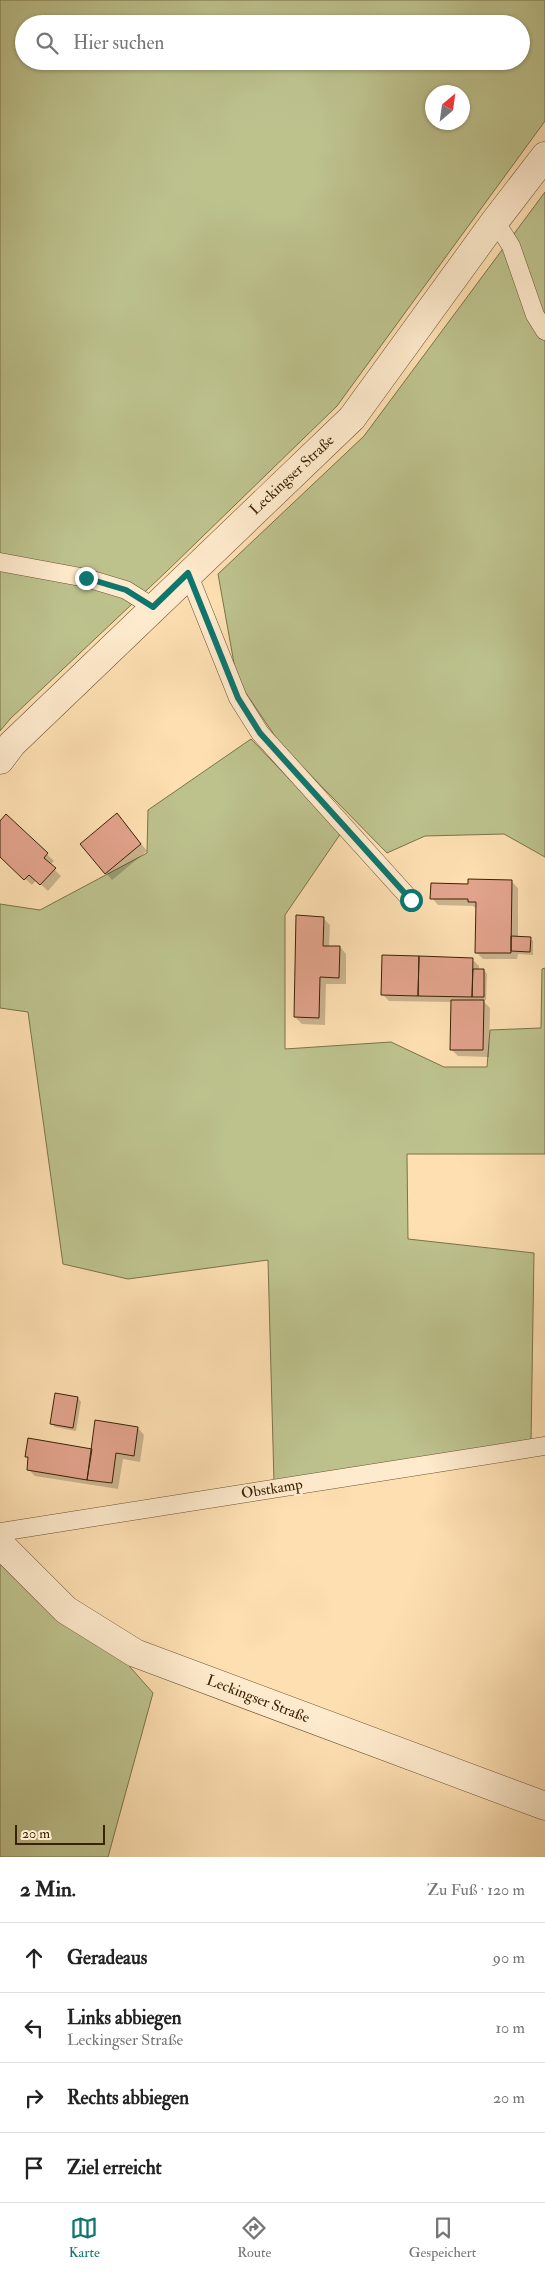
<!DOCTYPE html>
<html lang="de">
<head>
<meta charset="utf-8">
<style>
	body { margin:0; font-family:"IM FELL Double Pica",serif; background:#f2f2f2; color:#222 }
	.compass { position:absolute; left:425px; top:85px; width:45px; height:45px; border-radius:50%; background:#fff; box-shadow:0 1px 4px #0004; rotate:29deg }
	.scale { position:absolute; left:15px; bottom:12px; width:90px; box-sizing:border-box; padding-left:5px; border:2px solid #3a2205; border-top:0; font-size:14px; line-height:18px; white-space:nowrap; color:#3a2205; -webkit-text-stroke:4px #feeacc; paint-order:stroke }
	.stop { position:absolute; width:15px; height:15px; margin:-11px; border:4px solid #0f766e; border-radius:50%; background:#fff }
	.stop.end { background:#0f766e; border-color:#fff; box-shadow:0 1px 5px #0008 }
	.list { margin:0; padding:0; list-style:none }
	h2 { display:flex; justify-content:space-between; align-items:center; height:65px; margin:0; padding:0 20px; font-size:21px }
	h2 small { font-size:16px; font-weight:400; color:#767676 }
	.list li { display:grid; grid-template-columns:32px 1fr auto; gap:15px; align-items:center; box-sizing:border-box; height:70px; padding:0 20px; border-top:1px solid #e0e0e0 }
	.list b { display:block; font-size:19px; white-space:nowrap }
	.list p { margin:0; font-size:16px; white-space:nowrap; color:#767676 }
	.list em { font-size:16px; font-style:normal; color:#767676 }
	.icon { flex:none; width:28px; height:28px; fill:none; stroke:currentColor; stroke-width:2; stroke-linecap:round; stroke-linejoin:round }
	.map { position:relative; flex:none; width:545px; height:1857px; overflow:hidden }
	.search { position:absolute; background:#fff; box-shadow:0 1px 4px #0004; left:15px; right:15px; top:15px; height:55px; display:flex; align-items:center; gap:12px; box-sizing:border-box; padding:0 18px; border-radius:28px; color:#767676; font-size:19px }
	.sheet { height:345px; background:#fff }
	nav { display:flex; justify-content:space-around; align-items:center; box-sizing:border-box; height:70px; border-top:1px solid #e0e0e0; background:#fff; font-size:14px; color:#767676 }
	nav a { display:grid; justify-items:center; gap:2px }
	nav .on { color:#0f766e }
	.map>svg:first-child { display:block }
	.green { fill:#bdc28d; stroke:#7c7249; fill-rule:evenodd }
	.shadow { fill:#0003 }
	.building { fill:#e2a38c; stroke:#3a2205 }
	.lines { fill:none; stroke-linecap:round; stroke-linejoin:round }
	.lane-casing { stroke:#6b5130; stroke-width:19 }
	.street-casing { stroke:#6b5130; stroke-width:29 }
	.lane { stroke:#feeacc; stroke-width:18 }
	.street { stroke:#feeacc; stroke-width:28 }
	.route { stroke:#0f766e; stroke-width:6 }
	.labels { text-anchor:middle; dominant-baseline:central; stroke-width:5; stroke-linejoin:round; paint-order:stroke }
	.street-label { font-size:15px; fill:#3a2205; stroke:#feeacc }
</style>
</head>
<body>
<div class="map">
<svg width="545" height="1857" viewBox="0 0 545 1857">
	<rect width="100%" height="100%" fill="#fddfb1"/>
	<filter id="stains"><feTurbulence type="fractalNoise" baseFrequency=".004" numOctaves="4"/><feColorMatrix values="0 0 0 0 .2 0 0 0 0 .09 0 0 0 0 .02 0 0 0 .5 -.17"/></filter>
	<radialGradient id="worn" r=".72"><stop offset=".6" stop-color="#630" stop-opacity="0"/><stop offset="1" stop-color="#630" stop-opacity=".3"/></radialGradient>
	<path class="green" d="M 0,0 L 545,0 L 545,121 L 337,406 L 166,572 L 10,719 L 0,731 ZM 24,24 L 521,24 L 521,61 L 24,61 ZM 432,92 L 462,92 L 462,122 L 432,122 Z
		M 545,192 L 545,857 L 504,834 L 425,836 L 387,853 L 281,745 L 237,680 L 218,574 L 364,436 Z
		M 251,739 L 341,833 L 285,915 L 285,1049 L 391,1042 L 444,1067 L 487,1067 L 490,1030 L 541,1028 L 542,969 L 545,968 L 545,1154 L 407,1154 L 408,1239 L 534,1253 L 531,1443 L 274,1482 L 268,1260 L 128,1279 L 63,1264 L 28,1012 L 0,1008 L 0,904 L 40,910 L 147,853 L 148,810 Z
		M 0,1525 L 47,1573 L 153,1693 L 108,1857 L 0,1857 Z"/>
	<path class="shadow" d="M 6,816 L 54,861 L 50,865 L 61,876 L 48,891 L 36,880 L 32,885 L 0,856 L 0,822 Z
		M 124,822 L 147,851 L 112,880 L 106,873 Z
		M 511,881 L 518,888 L 518,938 L 530,938 L 533,941 L 533,955 L 518,954 L 517,959 L 483,959 L 476,952 L 477,909 L 473,906 L 438,905 L 432,898 L 469,885 Z
		M 323,918 L 330,925 L 329,947 L 340,947 L 346,954 L 346,984 L 326,984 L 325,1025 L 302,1024 L 295,1017 Z
		M 472,959 L 479,966 L 479,970 L 484,970 L 487,974 L 486,1000 L 482,1000 L 490,1008 L 489,1057 L 458,1056 L 451,1049 L 452,1002 L 389,1001 L 382,994 Z
		M 78,1398 L 81,1402 L 76,1431 L 55,1427 L 52,1424 Z
		M 138,1428 L 144,1435 L 140,1462 L 123,1459 L 118,1489 L 35,1476 L 28,1469 L 29,1459 L 26,1456 L 92,1450 Z"/>
	<path class="building" d="M 117,813 L 141,844 L 105,874 L 80,844 Z
		M 6,814 L 48,853 L 44,858 L 56,868 L 40,885 L 29,875 L 24,880 L 0,857 L 0,821 Z
		M 468,879 L 512,880 L 511,953 L 475,953 L 476,902 L 468,902 L 468,899 L 430,899 L 431,883 L 468,884 Z
		M 296,915 L 324,917 L 323,946 L 340,946 L 339,978 L 320,977 L 319,1018 L 294,1017 Z
		M 511,936 L 531,937 L 530,952 L 511,951 Z
		M 382,955 L 419,956 L 418,996 L 381,995 Z
		M 419,956 L 473,958 L 472,997 L 418,996 Z
		M 473,969 L 484,969 L 484,997 L 472,997 Z
		M 451,1000 L 484,1000 L 483,1050 L 450,1050 Z
		M 55,1393 L 78,1397 L 73,1428 L 50,1424 Z
		M 95,1420 L 138,1427 L 134,1456 L 116,1453 L 112,1483 L 87,1480 Z
		M 28,1438 L 92,1449 L 87,1480 L 27,1470 L 28,1457 L 25,1457 Z"/>
	<g class="lines">
		<defs>
			<path id="lane" d="M 495,221 L 511,246 L 535,315 L 545,331
				M 0,562 L 86,578 L 126,590 L 153,607
				M 188,573 L 238,698 L 260,733 L 411,900
				M 0,1532 L 545,1446"/>
			<path id="street" d="M 0,760 L 12,744 L 352,418 L 495,221 L 545,156
				M 0,1544 L 66,1610 L 135,1653 L 545,1806"/>
		</defs>
		<use href="#lane" class="lane-casing"/>
		<use href="#street" class="street-casing"/>
		<use href="#lane" class="lane"/>
		<use href="#street" class="street"/>
	</g>
	<g class="lines">
		<path class="route" d="M 86,578 L 126,590 L 153,607 L 188,573 L 238,698 L 260,733 L 411,900"/>
	</g>
	<g class="labels">
		<g class="street-label">
			<text transform="translate(292 475) rotate(-43)">Leckingser Straße</text>
			<text transform="translate(272 1489) rotate(-9)">Obstkamp</text>
			<text transform="translate(258 1699) rotate(21)">Leckingser Straße</text>
		</g>
	</g>
	<rect width="100%" height="100%" filter="url(#stains)"/>
	<rect width="100%" height="100%" fill="url(#worn)"/>
</svg>
<svg class="compass" viewBox="-18 -18 36 36"><path d="M0-13l5 13h-10z" fill="#e53935"/><path d="M0 13l5-13h-10z" fill="#767676"/></svg>
<div class="scale">20 m</div>
<div class="stop" style="left:411px;top:900px"></div>
<div class="stop end" style="left:86px;top:578px"></div>
<div class="search"><svg class="icon" aria-label="search" viewBox="0 0 24 24"><circle cx="10" cy="10" r="6"/><path d="M15 15l6 6"/></svg>Hier suchen</div>
</div>
<section class="sheet">
<h2>2 Min.<small>Zu Fuß · 120 m</small></h2>
<ul class="list">
<li><svg class="icon" aria-label="ahead" viewBox="0 0 24 24"><path d="M12 20V5M6 11l6-6 6 6"/></svg><div><b>Geradeaus</b></div><em>90 m</em></li>
<li><svg class="icon" aria-label="left" viewBox="0 0 24 24"><path d="M17 20v-9H6M10 6l-5 5 5 5"/></svg><div><b>Links abbiegen</b><p>Leckingser Straße</p></div><em>10 m</em></li>
<li><svg class="icon" aria-label="right" viewBox="0 0 24 24"><path d="M7 20v-9h11M14 6l5 5-5 5"/></svg><div><b>Rechts abbiegen</b></div><em>20 m</em></li>
<li><svg class="icon" aria-label="arrive" viewBox="0 0 24 24"><path d="M6 21V4h12l-3 4 3 4H6"/></svg><div><b>Ziel erreicht</b></div></li>
</ul>
</section>
<nav>
<a class="on"><svg class="icon" aria-label="map" viewBox="0 0 24 24"><path d="M3 6l6-2 6 2 6-2v14l-6 2-6-2-6 2zM9 4v14M15 6v14"/></svg>Karte</a>
<a><svg class="icon" aria-label="directions" viewBox="0 0 24 24"><path d="M12 3l9 9-9 9-9-9zM9 14v-3h6M13 9l2 2-2 2"/></svg>Route</a>
<a><svg class="icon" aria-label="saved" viewBox="0 0 24 24"><path d="M7 4h10v16l-5-4-5 4z"/></svg>Gespeichert</a>
</nav>
</body>
</html>
